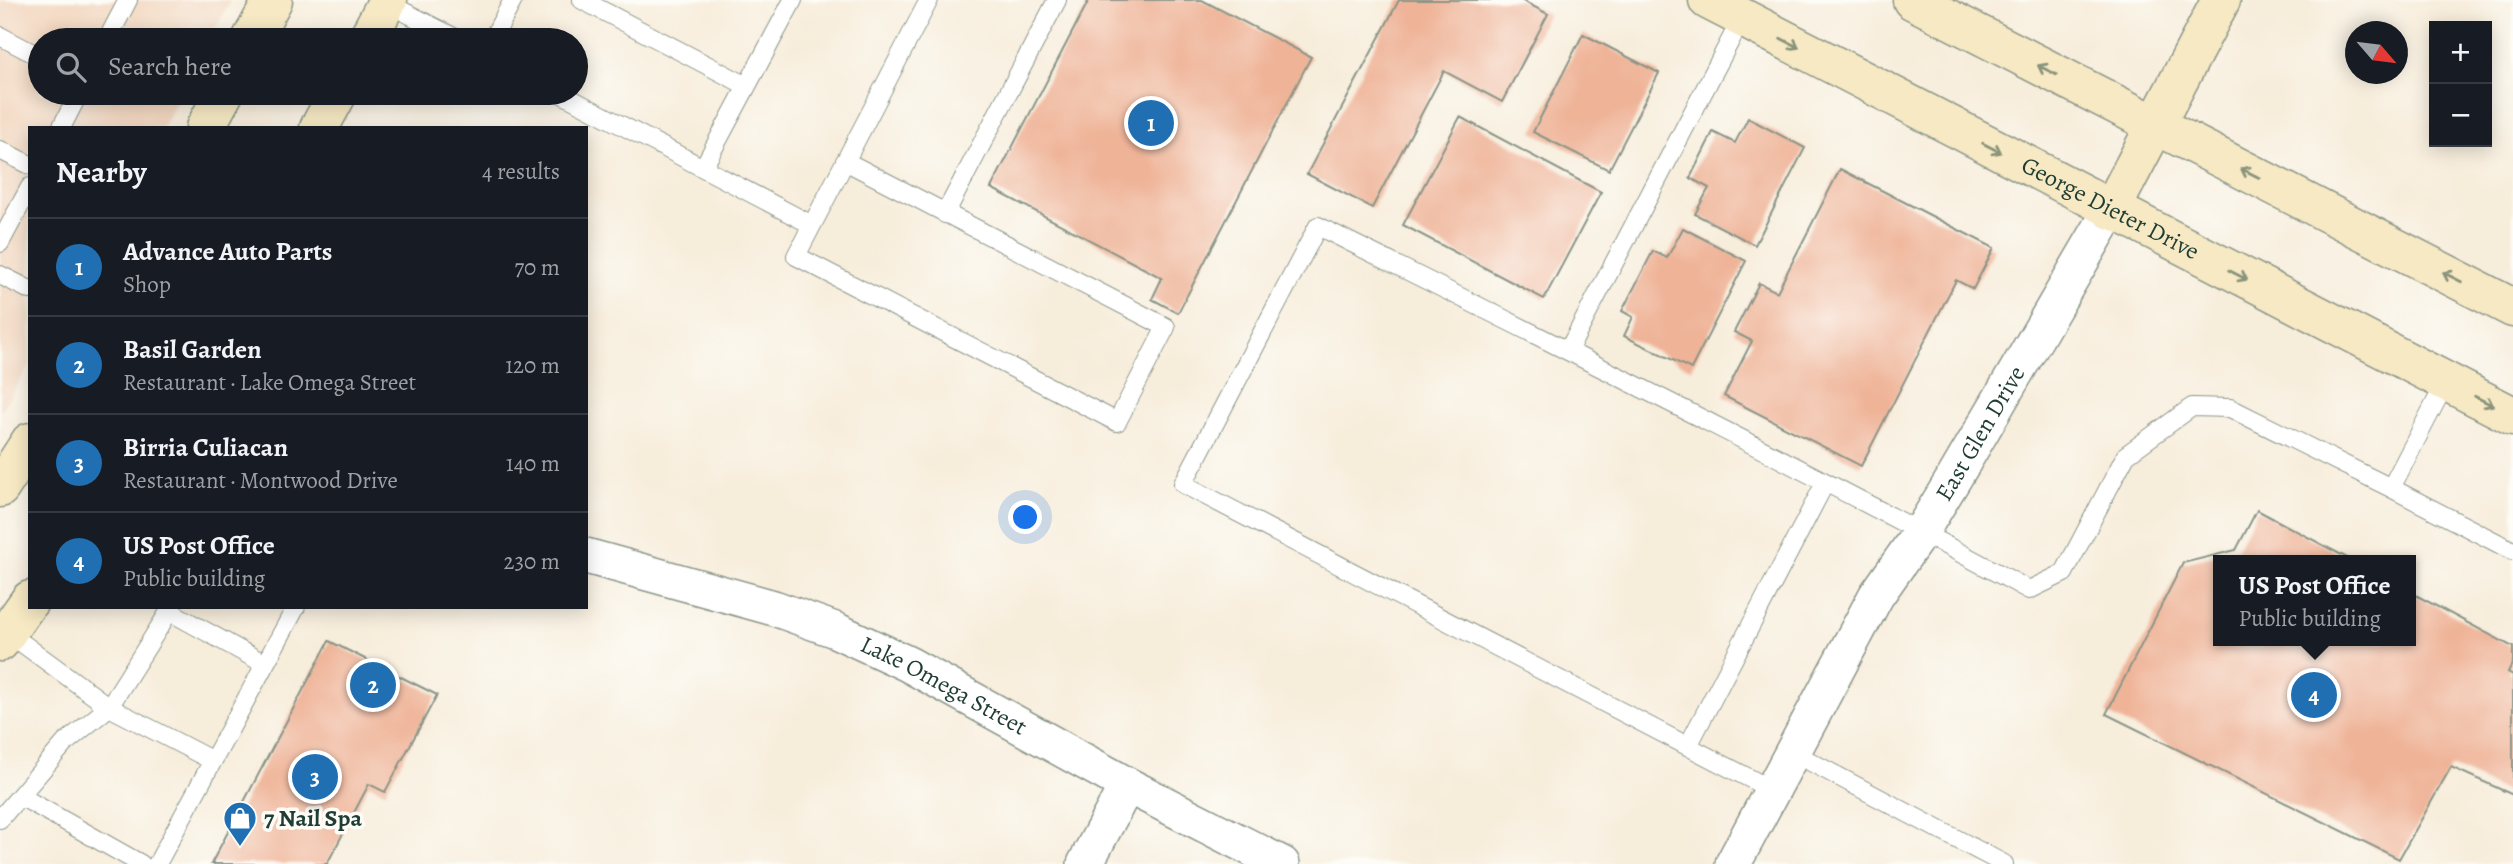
<!DOCTYPE html>
<html lang="en">
<head>
<meta charset="utf-8">
<style>
	body { margin:0; font-family:Alegreya,serif; background:#20242c; color:#f1f3f6 }
	.controls { position:absolute; right:21px; top:21px; display:grid; overflow:hidden; border-radius:0px; box-shadow:0 4px 18px #0003 }
	.controls button { width:63px; height:63px; display:grid; place-items:center; padding:0; border:0; border-bottom:2px solid #363941; background:#171b24; color:#f1f3f6; font:35px sans-serif }
	.compass { position:absolute; left:2345px; top:21px; width:63px; height:63px; border-radius:50%; background:#171b24; box-shadow:0 4px 18px #0003; rotate:118deg }
	.you { position:absolute; left:1026px; top:518px; width:24px; height:24px; margin:-18px; border:5px solid #fff; border-radius:50%; background:#1a73e8; box-shadow:0 0 0 10px #1a73e833 }
	.badge { display:grid; place-items:center; width:46px; height:46px; border-radius:50%; background:#1f6fb2; color:#fff; font-size:23px; font-weight:700 }
	.pin { position:absolute; translate:-50% -50%; border:4px solid #fff; box-shadow:0 2px 7px #0006 }
	.popup { position:absolute; left:2213px; top:555px; width:203px; height:91px; box-sizing:border-box; display:grid; place-content:center; border-radius:0px; background:#171b24; filter:drop-shadow(0 2px 5px #0005); font-size:23px; white-space:nowrap; color:#9ea1a6 }
	.popup b { font-size:26px; color:#f1f3f6 }
	.popup::after { content:''; position:absolute; left:50%; top:100%; margin-left:-14px; border:14px solid transparent; border-top-color:#171b24 }
	.list { margin:0; padding:0; list-style:none }
	h2 { display:flex; justify-content:space-between; align-items:center; height:91px; margin:0; padding:0 28px; font-size:30px }
	h2 small { font-size:23px; font-weight:400; color:#9ea1a6 }
	.list li { display:grid; grid-template-columns:46px 1fr auto; gap:21px; align-items:center; box-sizing:border-box; height:98px; padding:0 28px; border-top:2px solid #363941 }
	.list b { display:block; font-size:26px; white-space:nowrap }
	.list p { margin:0; font-size:23px; white-space:nowrap; color:#9ea1a6 }
	.list em { font-size:23px; font-style:normal; color:#9ea1a6 }
	.icon { flex:none; width:38px; height:38px; fill:none; stroke:currentColor; stroke-width:2; stroke-linecap:round; stroke-linejoin:round }
	.map { position:relative; flex:none; width:2513px; height:864px; overflow:hidden }
	.search { position:absolute; background:#171b24; box-shadow:0 4px 18px #0003; left:28px; top:28px; width:560px; height:77px; display:flex; align-items:center; gap:18px; box-sizing:border-box; padding:0 24px; border-radius:38px; color:#9ea1a6; font-size:26px }
	.panel { position:absolute; background:#171b24; box-shadow:0 4px 18px #0003; left:28px; top:126px; width:560px; height:483px; border-radius:0px }
	.map>svg:first-child { display:block }
	.built { fill:#f2d5bd }
	.building { fill:#efb498 }
	.lines { fill:none; stroke-linecap:round; stroke-linejoin:round }
	.lane-casing { stroke:#8b9588; stroke-width:20 }
	.street-casing { stroke:#8b9588; stroke-width:38 }
	.secondary-casing { stroke:#8b9588; stroke-width:41 }
	.lane { stroke:#fff; stroke-width:18 }
	.street { stroke:#fff; stroke-width:35 }
	.secondary { stroke:#f6e9c3; stroke-width:38 }
	.oneway { stroke:#8a937c }
	.labels { text-anchor:middle; dominant-baseline:central; stroke-width:7; stroke-linejoin:round; paint-order:stroke }
	.street-label { font-size:24px; fill:#1f3d34; stroke:#fdfcf7 }
	.poi-label { font-size:24px; font-weight:bold; fill:#1f3d34; stroke:#fdfcf7; text-anchor:start }
</style>
</head>
<body>
<div class="map">
<svg width="2513" height="864" viewBox="0 0 2513 864">
	<rect width="100%" height="100%" fill="#fdfcf7"/>
	<filter id="ink" filterUnits="userSpaceOnUse"><feTurbulence type="fractalNoise" baseFrequency=".0143" numOctaves="2"/><feDisplacementMap in="SourceGraphic" scale="14" xChannelSelector="R" yChannelSelector="G"/><feConvolveMatrix kernelMatrix="1 2 1 2 8 2 1 2 1" color-interpolation-filters="sRGB"/></filter>
	<filter id="wash" filterUnits="userSpaceOnUse"><feTurbulence type="fractalNoise" baseFrequency=".00686" numOctaves="4" result="noise"/><feDisplacementMap in="SourceGraphic" scale="28" xChannelSelector="R" yChannelSelector="G"/><feGaussianBlur stdDeviation="1.57" result="paint"/><feColorMatrix in="noise" values="0 0 0 0 0 0 0 0 0 0 0 0 0 0 0 0 0 1.4 0 .05"/><feComposite in="paint" operator="in"/></filter>
	<g filter="url(#wash)">
		<rect width="100%" height="100%" fill="#f7eddb"/>
		<path class="built" d="M 0,0 L 231,0 L 209,40 L 40,40 L 40,93 L 181,93 L 162,128 L 30,128 L 30,365 L 0,412 Z"/>
		<g id="blocks">
			<path class="building" d="M 1089,0 L 1202,0 L 1311,57 L 1178,313 L 1152,299 L 1162,278 L 991,188 Z
				M 1399,0 L 1521,0 L 1548,14 L 1502,102 L 1444,71 L 1372,208 L 1307,174 Z
				M 1583,34 L 1659,73 L 1609,170 L 1533,132 Z
				M 1460,117 L 1601,192 L 1544,299 L 1403,225 Z
				M 1748,118 L 1805,148 L 1755,245 L 1695,214 L 1709,188 L 1690,178 L 1713,132 L 1735,143 Z
				M 1840,169 L 1994,248 L 1973,289 L 1956,280 L 1861,466 L 1724,396 L 1752,341 L 1734,332 L 1759,283 L 1777,292 Z
				M 1683,228 L 1746,261 L 1691,369 L 1624,336 L 1633,317 L 1622,311 L 1653,251 L 1667,258 Z
				M 2257,510 L 2351,560 L 2218,560 L 2218,641 L 2410,641 L 2410,592 L 2513,647 L 2513,662 L 2508,672 L 2513,675 L 2513,795 L 2451,767 L 2399,859 L 2106,714 L 2183,563 L 2236,550 Z
				M 329,641 L 437,695 L 385,792 L 369,784 L 327,864 L 211,864 Z"/>
		</g>
	</g>
	<g filter="url(#ink)">
		<use href="#blocks" fill-opacity="0" stroke="#8b9588" stroke-width="2"/>
		<g class="lines">
			<defs>
				<path id="lane" d="M 582,0 L 747,86
					M 387,3 L 459,40
					M 0,36 L 40,57
					M 107,40 L 128,0
					M 492,40 L 513,0
					M 560,93 L 812,225
					M 61,128 L 79,93
					M 0,150 L 30,165
					M 845,161 L 1166,327 L 1117,422 L 796,256 L 929,0
					M 703,168 L 793,0
					M 945,214 L 1057,0
					M 0,243 L 30,187
					M 0,275 L 30,290
					M 1568,351 L 1742,18
					M 2446,382 L 2391,488 L 2513,551
					M 169,611 L 265,664
					M 7,632 L 109,707 L 213,761
					M 1688,746 L 1825,483
					M 1792,752 L 2004,864
					M 1772,790 L 1183,484 L 1318,226 C 1556,345 1795,463 2029,590 L 2064,573 L 2126,455 L 2192,407 L 2230,408 L 2391,488
					M 20,796 L 141,864
					M 0,819 L 65,743 L 109,707 L 172,607
					M 157,864 L 296,607"/>
				<g id="street">
					<path id="s1" d="M 586,556 L 774,608 L 835,630 L 908,664 L 1127,785 L 1282,864"/>
					<path d="M 1085,864 L 1127,785"/>
					<path id="s2" d="M 1733,864 L 1876,596 L 1921,532 L 1954,478 L 2111,210"/>
				</g>
				<g id="secondary">
					<path id="s3" d="M 1708,0 L 2513,416"/>
					<path d="M 1912,0 L 2513,308"/>
					<path d="M 251,40 L 273,0"/>
					<path d="M 367,40 L 388,0"/>
					<path d="M 205,128 L 224,93"/>
					<path d="M 319,128 L 338,93"/>
					<path d="M 2111,210 L 2221,0"/>
					<path d="M 0,488 L 30,442"/>
					<path d="M 0,642 L 30,600"/>
				</g>
			</defs>
			<use href="#lane" class="lane-casing"/>
			<use href="#street" class="street-casing"/>
			<use href="#secondary" class="secondary-casing"/>
			<use href="#lane" class="lane"/>
			<use href="#street" class="street"/>
			<use href="#secondary" class="secondary"/>
		</g>
		<defs><path id="oneway-shaft" d="M-6 0H5M1.5-3L5.5 0L1.5 3" fill="none" stroke-width="1.6" stroke-linecap="round" stroke-linejoin="round" transform="scale(1.75)"/></defs>
		<g class="oneway">
			<use href="#oneway-shaft" transform="translate(1790 43) rotate(27)"/>
			<use href="#oneway-shaft" transform="translate(2047 70) rotate(-153)"/>
			<use href="#oneway-shaft" transform="translate(1992 148) rotate(27)"/>
			<use href="#oneway-shaft" transform="translate(2250 173) rotate(-153)"/>
			<use href="#oneway-shaft" transform="translate(2238 275) rotate(27)"/>
			<use href="#oneway-shaft" transform="translate(2452 277) rotate(-153)"/>
			<use href="#oneway-shaft" transform="translate(2484 401) rotate(27)"/>
		</g>
	</g>
	<defs>
		<symbol id="shop-pin" viewBox="-11 -11 22 30"><path d="M0 17L-7.5 6A9.5 9.5 0 1 1 7.5 6Z" fill="#1f6fb2" stroke="#fdfcf7"/><path d="M-5-2.5h2.3a2.7 3.5 0 0 1 5.4 0H5L5.5 6h-11ZM-1.5-2.5h3a1.5 2.3 0 0 0-3 0Z" fill="#fff"/></symbol>
	</defs>
	<g fill-rule="evenodd">
		<use href="#shop-pin" x="221" y="799" width="38" height="52"/>
	</g>
	<g class="labels">
		<g class="street-label">
			<text stroke="none"><textPath href="#s3" startOffset="453">George Dieter Drive</textPath></text>
			<text stroke="none"><textPath href="#s2" startOffset="497">East Glen Drive</textPath></text>
			<text stroke="none"><textPath href="#s1" startOffset="382">Lake Omega Street</textPath></text>
		</g>
		<g class="poi-label">
			<text x="264" y="818">7 Nail Spa</text>
		</g>
	</g>
</svg>
<div class="controls">
<button>+</button>
<button>−</button>
</div>
<svg class="compass" viewBox="-18 -18 36 36"><path d="M0-13l5 13h-10z" fill="#e53935"/><path d="M0 13l5-13h-10z" fill="#9ea1a6"/></svg>
<div class="you"></div>
<div class="pin badge" style="left:1151px;top:123px">1</div>
<div class="pin badge" style="left:373px;top:685px">2</div>
<div class="pin badge" style="left:315px;top:777px">3</div>
<div class="pin badge" style="left:2314px;top:695px">4</div>
<div class="popup"><b>US Post Office</b>Public building</div>
<div class="search"><svg class="icon" aria-label="search" viewBox="0 0 24 24"><circle cx="10" cy="10" r="6"/><path d="M15 15l6 6"/></svg>Search here</div>
<section class="panel">
<h2>Nearby<small>4 results</small></h2>
<ul class="list">
<li><span class="badge">1</span><div><b>Advance Auto Parts</b><p>Shop</p></div><em>70 m</em></li>
<li><span class="badge">2</span><div><b>Basil Garden</b><p>Restaurant · Lake Omega Street</p></div><em>120 m</em></li>
<li><span class="badge">3</span><div><b>Birria Culiacan</b><p>Restaurant · Montwood Drive</p></div><em>140 m</em></li>
<li><span class="badge">4</span><div><b>US Post Office</b><p>Public building</p></div><em>230 m</em></li>
</ul>
</section>
</div>
</body>
</html>
